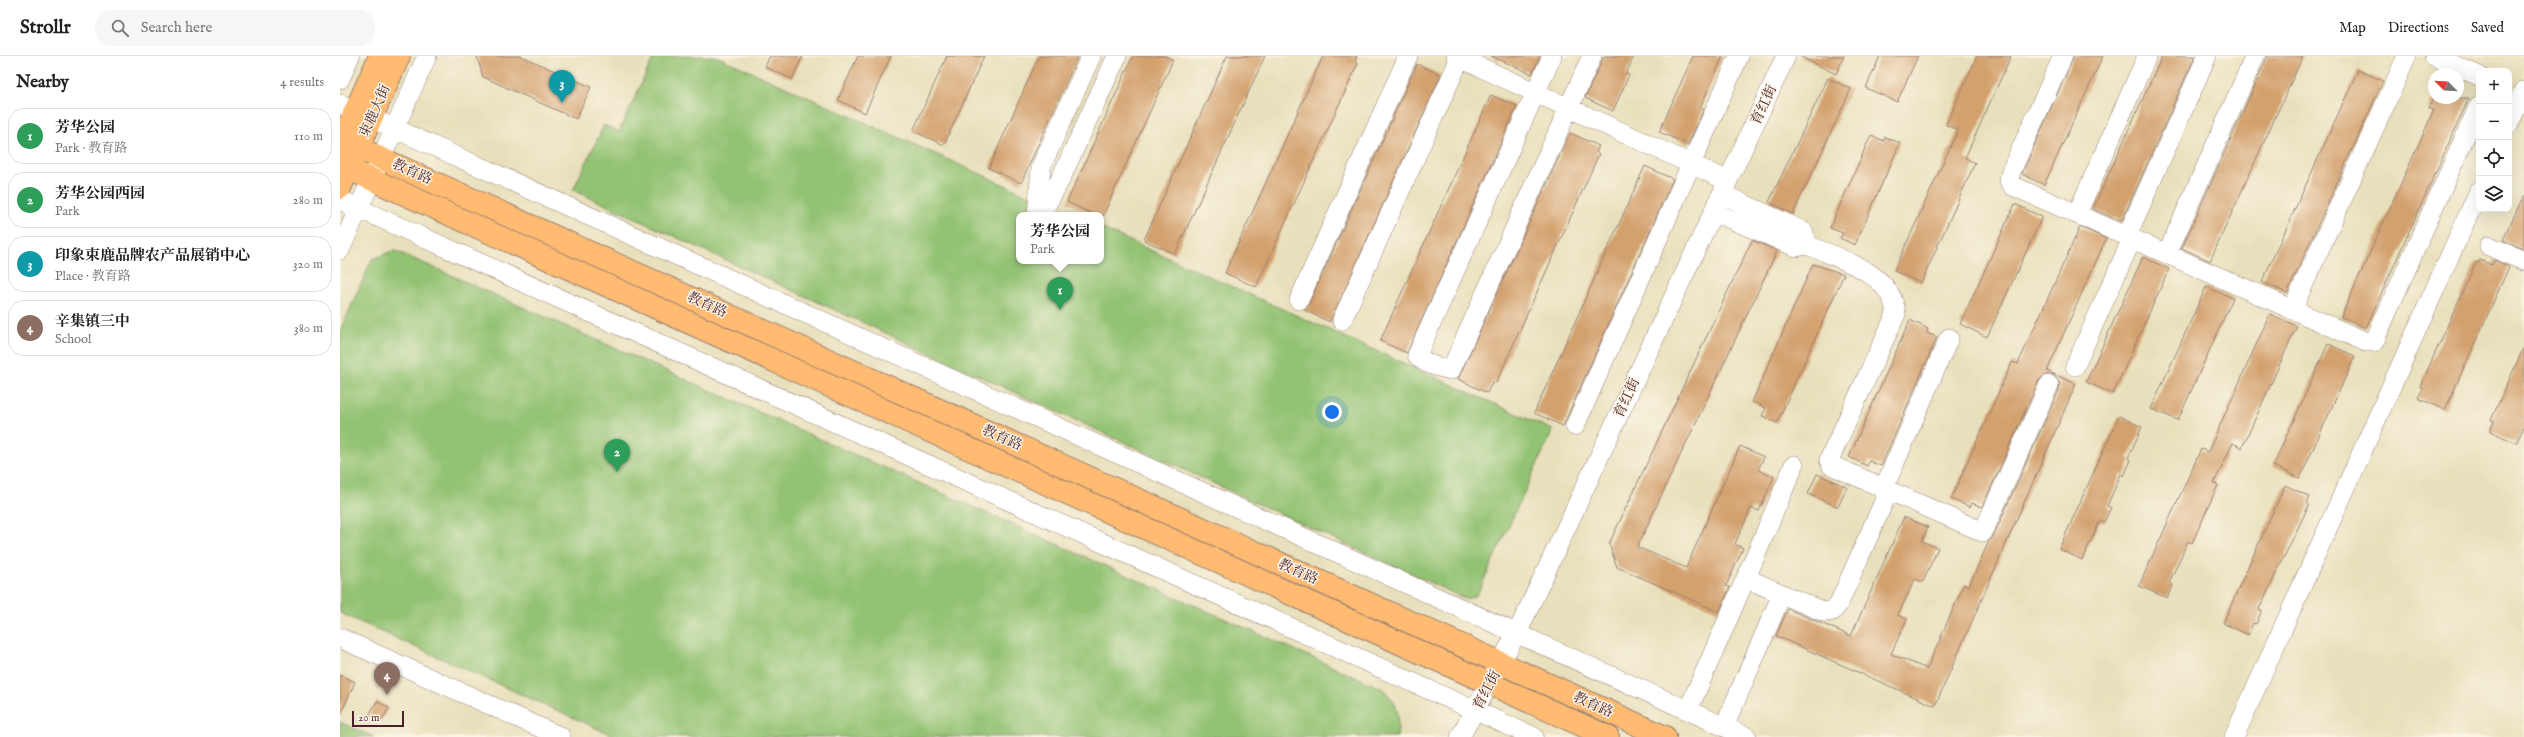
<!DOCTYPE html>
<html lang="en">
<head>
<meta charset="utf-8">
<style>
	body { margin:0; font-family:"IM FELL English","Noto Serif SC",serif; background:#f6f6f6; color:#222 }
	.controls { position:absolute; right:12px; top:12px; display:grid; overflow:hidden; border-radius:8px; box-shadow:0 4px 16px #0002 }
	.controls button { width:36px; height:36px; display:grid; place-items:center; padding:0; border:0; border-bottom:1px solid #e0e0e0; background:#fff; color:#222; font:20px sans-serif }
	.compass { position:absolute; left:2088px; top:12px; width:36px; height:36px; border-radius:50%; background:#fff; box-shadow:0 4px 16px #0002; rotate:294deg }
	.scale { position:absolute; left:12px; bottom:10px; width:52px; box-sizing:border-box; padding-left:4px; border:2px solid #4a1f2b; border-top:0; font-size:11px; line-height:14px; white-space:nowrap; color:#4a1f2b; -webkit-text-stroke:3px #fcf5e5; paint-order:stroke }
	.you { position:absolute; left:992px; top:356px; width:14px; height:14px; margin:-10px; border:3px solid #fff; border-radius:50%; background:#1a73e8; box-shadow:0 0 0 6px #1a73e833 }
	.badge { display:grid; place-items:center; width:26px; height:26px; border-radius:50%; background:#d1495b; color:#fff; font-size:13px; font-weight:700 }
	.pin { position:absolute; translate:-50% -33px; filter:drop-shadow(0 1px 2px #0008) }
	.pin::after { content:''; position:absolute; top:21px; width:14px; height:12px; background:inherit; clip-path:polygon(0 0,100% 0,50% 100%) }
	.popup { position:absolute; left:676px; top:156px; width:88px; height:52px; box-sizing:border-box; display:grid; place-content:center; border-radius:8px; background:#fff; filter:drop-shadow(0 1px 3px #0005); font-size:13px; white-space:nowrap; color:#767676 }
	.popup b { font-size:15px; color:#222 }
	.popup::after { content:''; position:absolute; left:50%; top:100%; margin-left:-8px; border:8px solid transparent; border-top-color:#fff }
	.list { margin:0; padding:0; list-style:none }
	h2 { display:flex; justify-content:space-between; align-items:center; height:52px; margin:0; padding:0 16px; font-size:17px }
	h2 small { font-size:13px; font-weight:400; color:#767676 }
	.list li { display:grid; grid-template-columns:26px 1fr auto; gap:12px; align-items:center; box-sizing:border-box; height:56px; margin:0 8px 8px; padding:0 8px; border:1px solid #e0e0e0; border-radius:16px }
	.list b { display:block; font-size:15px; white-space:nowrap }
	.list p { margin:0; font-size:13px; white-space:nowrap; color:#767676 }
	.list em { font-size:13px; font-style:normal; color:#767676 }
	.icon { flex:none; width:22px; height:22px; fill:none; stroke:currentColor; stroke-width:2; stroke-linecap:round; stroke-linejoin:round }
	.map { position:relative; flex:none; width:2184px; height:681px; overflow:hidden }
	header { display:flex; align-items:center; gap:24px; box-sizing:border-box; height:56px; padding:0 20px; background:#fff; border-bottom:1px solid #e0e0e0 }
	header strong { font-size:19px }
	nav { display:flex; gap:22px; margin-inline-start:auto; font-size:14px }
	.search { width:280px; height:36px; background:#f6f6f6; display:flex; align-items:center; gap:10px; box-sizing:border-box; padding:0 14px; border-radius:16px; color:#767676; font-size:15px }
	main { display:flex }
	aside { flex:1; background:#fff }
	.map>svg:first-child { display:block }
	.green { fill:#92c272; stroke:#6e704e }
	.building { fill:#d3a16e }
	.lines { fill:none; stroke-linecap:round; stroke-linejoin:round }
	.minor-casing { stroke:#998074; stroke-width:20 }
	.major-casing { stroke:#998074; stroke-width:24 }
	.minor { stroke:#fff; stroke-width:19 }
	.major { stroke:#febb71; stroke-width:22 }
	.labels { text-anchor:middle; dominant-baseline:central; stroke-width:3; stroke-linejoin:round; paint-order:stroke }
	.street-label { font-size:14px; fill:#4a1f2b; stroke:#fcf5e5 }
</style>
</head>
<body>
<header>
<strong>Strollr</strong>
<div class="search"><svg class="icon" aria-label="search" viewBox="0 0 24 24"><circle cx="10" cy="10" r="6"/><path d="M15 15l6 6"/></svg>Search here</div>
<nav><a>Map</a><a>Directions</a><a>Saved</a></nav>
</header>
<main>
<aside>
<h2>Nearby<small>4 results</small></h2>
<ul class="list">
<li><span class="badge" style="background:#2e9e5b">1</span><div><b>芳华公园</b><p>Park · 教育路</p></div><em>110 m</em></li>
<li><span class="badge" style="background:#2e9e5b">2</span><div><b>芳华公园西园</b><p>Park</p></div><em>280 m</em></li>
<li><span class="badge" style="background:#0f9aa8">3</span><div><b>印象束鹿品牌农产品展销中心</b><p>Place · 教育路</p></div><em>320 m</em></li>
<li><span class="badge" style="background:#8d6e63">4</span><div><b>辛集镇三中</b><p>School</p></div><em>380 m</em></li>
</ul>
</aside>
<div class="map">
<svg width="2184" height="681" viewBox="0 0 2184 681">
	<rect width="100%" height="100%" fill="#fcf5e5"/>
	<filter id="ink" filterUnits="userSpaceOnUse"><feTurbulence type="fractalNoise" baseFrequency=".025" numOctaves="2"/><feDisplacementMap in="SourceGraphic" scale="8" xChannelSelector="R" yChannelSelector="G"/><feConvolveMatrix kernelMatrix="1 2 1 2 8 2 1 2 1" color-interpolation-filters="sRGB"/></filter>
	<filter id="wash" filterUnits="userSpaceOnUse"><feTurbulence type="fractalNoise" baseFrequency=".012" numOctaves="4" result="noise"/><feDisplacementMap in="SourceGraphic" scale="16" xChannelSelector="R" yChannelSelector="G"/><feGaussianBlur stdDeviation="0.9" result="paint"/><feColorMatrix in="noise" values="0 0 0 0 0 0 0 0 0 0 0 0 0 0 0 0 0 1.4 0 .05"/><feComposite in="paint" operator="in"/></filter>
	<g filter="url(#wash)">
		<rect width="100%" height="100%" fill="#e8e0bc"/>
		<path class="green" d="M 314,0 L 376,0 L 732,159 L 679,159 L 679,205 L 761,205 L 761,172 L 1213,374 L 1137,539 L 1126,543 L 233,134 L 264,69 L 279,76 Z
			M 54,194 L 1043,633 C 1059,649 1060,658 1057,681 L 276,681 L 0,557 L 0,275 L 32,203 Z
			M 0,666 L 34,681 L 0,681 Z"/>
		<g id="blocks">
			<path class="building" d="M 137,0 L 181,0 L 251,31 L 236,63 L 143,21 Z
				M 430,0 L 463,0 L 452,23 L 425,11 Z
				M 518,0 L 551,0 L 525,57 L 498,44 Z
				M 607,0 L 644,0 L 604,89 L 573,75 Z
				M 699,0 L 738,0 L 681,127 L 649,112 Z
				M 793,0 L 825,0 L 833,4 L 762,162 L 761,159 L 755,159 L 727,146 Z
				M 887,0 L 925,0 L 835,198 L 804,184 Z
				M 983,0 L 1017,0 L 1015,6 L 1018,7 L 916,231 L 885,217 Z
				M 1151,0 L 1200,0 L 1192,18 Z
				M 1264,0 L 1294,0 L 1286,18 L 1289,19 L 1273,55 L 1245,42 Z
				M 1353,0 L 1383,0 L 1360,52 L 1364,53 L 1348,88 L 1319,76 Z
				M 1459,0 L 1504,0 L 1496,18 Z
				M 1540,0 L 1578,0 L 1557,46 L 1526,32 Z
				M 1637,0 L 1671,0 L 1625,102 L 1635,107 L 1581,227 L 1554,215 L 1618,74 L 1606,69 Z
				M 1734,0 L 1763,0 L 1704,129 L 1682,118 Z
				M 1822,0 L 1855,0 L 1782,164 L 1776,163 L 1753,153 Z
				M 1928,0 L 1963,0 L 1870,205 L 1842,192 Z
				M 1077,8 L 1101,19 L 990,266 L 964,254 L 969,248 Z
				M 2018,14 L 2043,25 L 1947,237 L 1922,226 Z
				M 1488,22 L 1511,33 L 1453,158 L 1429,146 Z
				M 1151,39 L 1177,50 L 1067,297 L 1040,285 Z
				M 2093,42 L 2129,42 L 2026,272 L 2001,261 L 2094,54 L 2089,52 Z
				M 1230,77 L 1259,90 L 1256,96 L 1259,98 L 1156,327 L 1152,326 L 1147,337 L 1118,323 Z
				M 1531,79 L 1544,85 L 1545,81 L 1560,87 L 1515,189 L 1500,182 L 1503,177 L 1490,172 Z
				M 1305,110 L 1333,123 L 1223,370 L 1194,357 Z
				M 2184,139 L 2184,193 L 2163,184 Z
				M 1675,148 L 1702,161 L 1647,281 L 1620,268 Z
				M 1740,171 L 1766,183 L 1707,315 L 1736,328 L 1595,650 L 1436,580 L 1448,553 L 1511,580 L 1564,461 L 1588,471 L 1582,485 L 1598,492 L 1583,526 L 1575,523 L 1558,559 L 1567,563 L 1551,598 L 1587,613 L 1624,528 L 1629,530 L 1649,485 L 1653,481 L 1719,334 L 1720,328 L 1714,319 L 1708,318 L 1699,324 L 1642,451 L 1632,447 L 1630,451 L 1611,443 L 1672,306 L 1678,308 Z
				M 1412,184 L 1437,195 L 1297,491 L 1346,512 L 1400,390 L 1424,401 L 1418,414 L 1434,421 L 1419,455 L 1411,452 L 1395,488 L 1403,492 L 1386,530 L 1390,531 L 1379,556 L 1277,511 L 1269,488 Z
				M 1803,201 L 1829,213 L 1773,338 L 1746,326 Z
				M 2140,204 L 2152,209 L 2154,204 L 2169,211 L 2105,354 L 2078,342 L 2083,332 L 2080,331 L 2136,206 L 2139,207 Z
				M 1473,208 L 1504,218 L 1437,367 L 1422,360 L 1426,352 L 1412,346 Z
				M 1866,231 L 1893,242 L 1838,364 L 1811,353 Z
				M 1930,258 L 1957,270 L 1902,392 L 1893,387 L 1874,427 L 1878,429 L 1852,487 L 1848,485 L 1829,527 L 1833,529 L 1827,542 L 1799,530 L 1861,393 L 1868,396 Z
				M 1570,264 L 1588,273 L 1587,277 L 1597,281 L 1541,410 L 1529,405 L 1527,410 L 1509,401 Z
				M 1988,288 L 2015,300 L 1960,422 L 1933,410 Z
				M 2184,291 L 2184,371 L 2176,387 L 2150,375 L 2154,365 L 2151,364 Z
				M 1779,360 L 1802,371 L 1788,402 L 1791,404 L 1784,420 L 1781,418 L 1767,450 L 1771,452 L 1764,466 L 1760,465 L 1742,504 L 1719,493 Z
				M 1477,418 L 1507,431 L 1498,451 L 1468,438 Z
				M 1945,429 L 1970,441 L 1967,447 L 1969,449 L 1919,553 L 1922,554 L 1916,568 L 1913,567 L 1908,579 L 1883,567 Z
				M 0,619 L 15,626 L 0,660 Z
				M 37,645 L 49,652 L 41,665 L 29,659 Z"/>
		</g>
	</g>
	<g filter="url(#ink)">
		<use href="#blocks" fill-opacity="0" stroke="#998074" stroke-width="1"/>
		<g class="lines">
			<defs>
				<path id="minor" d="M 1116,0 L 1388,125
					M 1212,0 L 1077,299 C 1085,309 1099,311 1111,314 L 1252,0
					M 1723,0 L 1671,115 L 1669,125 L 1673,130 L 2026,286 L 2034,286 L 2139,49
					M 2094,0 L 2139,20
					M 0,23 L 10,0
					M 0,48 L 1407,681
					M 2169,68 L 2184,35
					M 0,144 L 1194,681
					M 1374,156 L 1456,191 L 1468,189 L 1463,175 L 1382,138
					M 1737,158 L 1807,0
					M 697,159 L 701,111 L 751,0
					M 701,159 L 720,124 L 777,0
					M 1787,180 L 1867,0
					M 1468,189 C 1501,204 1552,216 1556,258 L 1489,404 L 1491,409 L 1643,476 L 1709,329
					M 2149,190 L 2184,205
					M 0,194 L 87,0
					M 1827,198 L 1915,0
					M 959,244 L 1068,0
					M 1952,254 L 2067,0
					M 1002,264 L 1121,0
					M 1735,310 L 1792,183
					M 1235,370 L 1399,0
					M 1544,432 L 1609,282
					M 1406,522 L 1454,409
					M 1442,538 L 1484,556 L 1493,555 L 1499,547 L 1549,434
					M 0,582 L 221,681
					M 1348,654 L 1406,522 L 1442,538 L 1384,671
					M 1120,681 L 1179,573 L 1446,0
					M 1894,681 L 2139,135"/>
				<path id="major" d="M 0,84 L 1325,681
					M 0,89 L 40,0
					M 0,109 L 1268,681
					M 0,132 L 59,0"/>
			</defs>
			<use href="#minor" class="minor-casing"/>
			<use href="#major" class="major-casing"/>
			<use href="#minor" class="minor"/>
			<use href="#major" class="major"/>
		</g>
	</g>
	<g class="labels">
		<g class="street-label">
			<text transform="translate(1424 49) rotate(-65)">育红街</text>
			<text transform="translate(35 55) rotate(-66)">束鹿大街</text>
			<text transform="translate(72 116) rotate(24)">教育路</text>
			<text transform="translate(367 249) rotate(24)">教育路</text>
			<text transform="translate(1287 342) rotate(-65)">育红街</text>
			<text transform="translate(662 382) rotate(24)">教育路</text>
			<text transform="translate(958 516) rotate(24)">教育路</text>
			<text transform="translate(1147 634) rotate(-62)">育红街</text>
			<text transform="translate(1253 649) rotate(24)">教育路</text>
		</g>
	</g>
</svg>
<div class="controls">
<button>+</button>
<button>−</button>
<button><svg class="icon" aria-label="locate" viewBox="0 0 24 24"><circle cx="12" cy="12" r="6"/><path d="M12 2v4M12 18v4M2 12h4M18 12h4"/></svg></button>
<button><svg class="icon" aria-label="layers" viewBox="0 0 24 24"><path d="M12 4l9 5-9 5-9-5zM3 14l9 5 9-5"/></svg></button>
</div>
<svg class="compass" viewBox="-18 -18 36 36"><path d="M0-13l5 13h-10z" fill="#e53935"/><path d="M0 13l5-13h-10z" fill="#767676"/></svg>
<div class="scale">20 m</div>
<div class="you"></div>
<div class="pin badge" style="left:720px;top:254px;background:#2e9e5b">1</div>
<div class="popup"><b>芳华公园</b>Park</div>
<div class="pin badge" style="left:277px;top:416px;background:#2e9e5b">2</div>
<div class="pin badge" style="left:222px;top:47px;background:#0f9aa8">3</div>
<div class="pin badge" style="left:47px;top:639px;background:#8d6e63">4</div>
</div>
</main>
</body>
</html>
